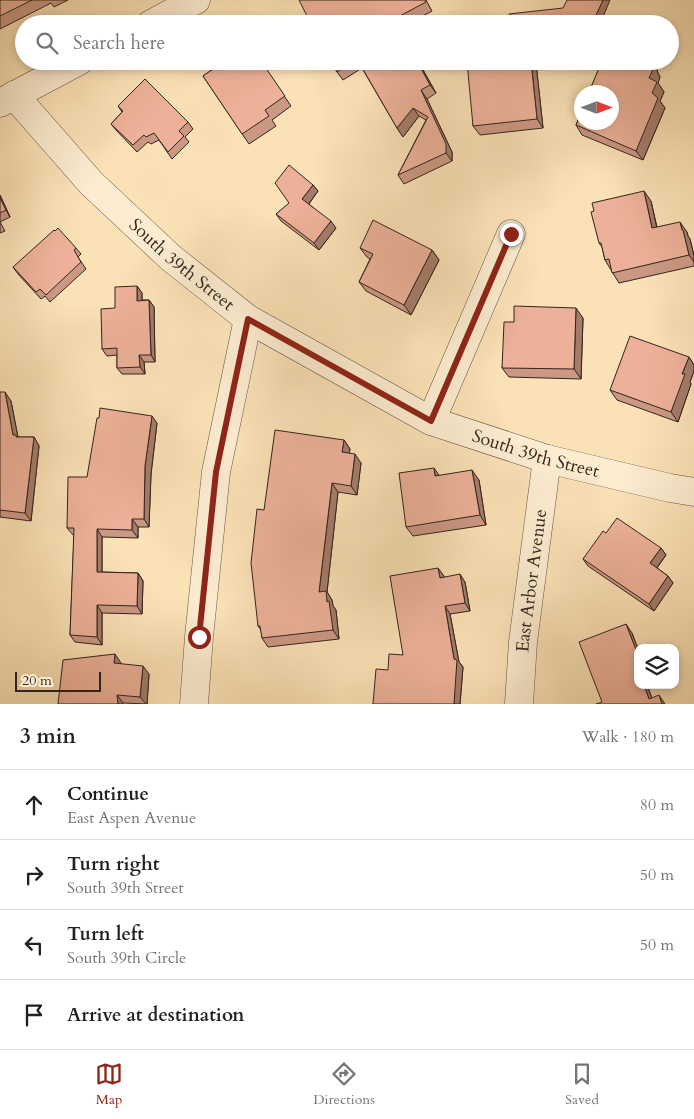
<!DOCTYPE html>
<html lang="en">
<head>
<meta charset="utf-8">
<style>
	body { margin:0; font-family:Cardo,serif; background:#f6f6f6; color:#202124 }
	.controls { position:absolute; right:15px; bottom:15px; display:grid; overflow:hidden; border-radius:10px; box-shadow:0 2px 8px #0003 }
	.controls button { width:45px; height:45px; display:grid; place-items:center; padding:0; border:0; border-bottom:1px solid #e0e0e0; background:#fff; color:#202124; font:25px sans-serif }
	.compass { position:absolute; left:574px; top:85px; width:45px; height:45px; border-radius:50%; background:#fff; box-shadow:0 2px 8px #0003; rotate:90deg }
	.scale { position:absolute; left:15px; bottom:12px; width:86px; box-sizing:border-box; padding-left:5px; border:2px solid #33241e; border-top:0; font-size:14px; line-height:18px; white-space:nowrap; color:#33241e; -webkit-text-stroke:4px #fcecd0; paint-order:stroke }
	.stop { position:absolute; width:15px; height:15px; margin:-11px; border:4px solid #8f2418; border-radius:50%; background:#fff }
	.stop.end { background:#8f2418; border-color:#fff; box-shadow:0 1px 5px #0008 }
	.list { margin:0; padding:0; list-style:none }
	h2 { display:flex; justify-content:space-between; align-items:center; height:65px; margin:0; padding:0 20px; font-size:21px }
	h2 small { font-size:16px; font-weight:400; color:#757577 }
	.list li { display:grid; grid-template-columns:32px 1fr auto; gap:15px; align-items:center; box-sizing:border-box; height:70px; padding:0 20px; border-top:1px solid #e0e0e0 }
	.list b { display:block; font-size:19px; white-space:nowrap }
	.list p { margin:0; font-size:16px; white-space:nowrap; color:#757577 }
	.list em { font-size:16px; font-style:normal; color:#757577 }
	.icon { flex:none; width:28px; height:28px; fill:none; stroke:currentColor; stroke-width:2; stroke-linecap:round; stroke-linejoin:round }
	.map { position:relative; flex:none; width:694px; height:704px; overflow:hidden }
	.search { position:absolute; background:#fff; box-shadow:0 2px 8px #0003; left:15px; right:15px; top:15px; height:55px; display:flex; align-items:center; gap:12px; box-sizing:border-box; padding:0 18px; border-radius:28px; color:#757577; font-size:19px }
	.sheet { height:345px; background:#fff }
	nav { display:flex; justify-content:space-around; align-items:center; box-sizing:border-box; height:70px; border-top:1px solid #e0e0e0; background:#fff; font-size:14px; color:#757577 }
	nav a { display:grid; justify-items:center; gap:2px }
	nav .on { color:#8f2418 }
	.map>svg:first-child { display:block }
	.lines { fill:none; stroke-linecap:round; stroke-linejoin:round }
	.minor-casing { stroke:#655344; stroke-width:29 }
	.minor { stroke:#fcecd0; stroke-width:28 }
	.wall { fill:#cb9883; stroke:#33241e }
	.shaded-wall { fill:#a57c6a; stroke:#33241e }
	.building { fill:#ecb198; stroke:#33241e }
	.route { stroke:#8f2418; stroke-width:6 }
	.labels { text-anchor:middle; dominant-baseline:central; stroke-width:4; stroke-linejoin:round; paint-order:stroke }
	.street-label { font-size:18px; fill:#33241e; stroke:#fcecd0 }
</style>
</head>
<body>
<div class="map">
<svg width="694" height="704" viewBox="0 0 694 704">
	<rect width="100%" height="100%" fill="#fbe1b6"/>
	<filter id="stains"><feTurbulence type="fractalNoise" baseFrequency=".004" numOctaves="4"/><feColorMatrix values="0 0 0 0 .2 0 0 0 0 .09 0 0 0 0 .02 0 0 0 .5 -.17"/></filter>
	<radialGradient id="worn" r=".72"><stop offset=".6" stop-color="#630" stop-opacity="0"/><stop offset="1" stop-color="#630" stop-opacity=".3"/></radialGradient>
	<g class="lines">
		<defs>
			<g id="minor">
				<path d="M 151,24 L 196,0"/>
				<path id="s1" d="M 14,95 L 91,183 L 171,258 L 248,319 L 431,421 L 547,459 L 670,488 L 694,492"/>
				<path d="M 0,103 L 79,61"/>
				<path d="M 431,421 L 511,234"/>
				<path d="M 194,704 L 199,637 L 216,472 L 248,319"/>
				<path id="s2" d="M 519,704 L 523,642 L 547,459"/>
			</g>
		</defs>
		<use href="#minor" class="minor-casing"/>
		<use href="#minor" class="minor"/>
	</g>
	<path class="wall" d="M 0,0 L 68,0 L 54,7 L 51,3 L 0,29 Z
		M 426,0 L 432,11 L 408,24 L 311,24 Z
		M 208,61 L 267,61 L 268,63 L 264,66 L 291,106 L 272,120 L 276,126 L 249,144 L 203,76 L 213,69 Z
		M 331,61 L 418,61 L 436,93 L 427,99 L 452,152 L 452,161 L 404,184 L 398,175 L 426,120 L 419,116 L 403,137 L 397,128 L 362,68 L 343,80 L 337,72 Z
		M 476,61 L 551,61 L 536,63 L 543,128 L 480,135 L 473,126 Z
		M 602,61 L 657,61 L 659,65 L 657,71 L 660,77 L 658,83 L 664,92 L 660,101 L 665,108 L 643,160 L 582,135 L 576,125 Z
		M 118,106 L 188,122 L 193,129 L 185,137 L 189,142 L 172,159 L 159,140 L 151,144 L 148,142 L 137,152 L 116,130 L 111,124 L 122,112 Z
		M 313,185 L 318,191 L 309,204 L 336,228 L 319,250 L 281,221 L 276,214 Z
		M 0,195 L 10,217 L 0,222 L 5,231 L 0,233 Z
		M 651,201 L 657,227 L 687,232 L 688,236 L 690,239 L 694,256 L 694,266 L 619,283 L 605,260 L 602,247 L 599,243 Z
		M 76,248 L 81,254 L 78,257 L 86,269 L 50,302 L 45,296 L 41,299 L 18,274 L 13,267 Z
		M 360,248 L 432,250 L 439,260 L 411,315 L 366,291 L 359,282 L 370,259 L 367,257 Z
		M 137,286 L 142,293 L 142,300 L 149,300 L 154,307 L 155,362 L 144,362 L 145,374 L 122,374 L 117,368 L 117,355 L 107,356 L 102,349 L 115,308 Z
		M 583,318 L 581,379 L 509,377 L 502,368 L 514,322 Z
		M 689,357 L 694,365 L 694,371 L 690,382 L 691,384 L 678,422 L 617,400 L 610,390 Z
		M 0,392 L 11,401 L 18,437 L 34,437 L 39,446 L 31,521 L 0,517 Z
		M 157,423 L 151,474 L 149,527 L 138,527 L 138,538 L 102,537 L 102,572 L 138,573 L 143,581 L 142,614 L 102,613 L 102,645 L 75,642 L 70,635 L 74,536 L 67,528 L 87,477 Z
		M 344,440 L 350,449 L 349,453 L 361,463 L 357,495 L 338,492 L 327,592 L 332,600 L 333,606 L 336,610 L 339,639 L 268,647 L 262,638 L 261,630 L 258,626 L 264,510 Z
		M 439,476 L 479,480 L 486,525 L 413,536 L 406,527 Z
		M 606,533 L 661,548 L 666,555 L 657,568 L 668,576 L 673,583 L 654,611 L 588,566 L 583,559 Z
		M 438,568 L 444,577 L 465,582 L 470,611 L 450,614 L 459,662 L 463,667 L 460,704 L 373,704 L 388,670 L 403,655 Z
		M 632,633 L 638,649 L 638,685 L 647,685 L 652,698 L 602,702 Z
		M 121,663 L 121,664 L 149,674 L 147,704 L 123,703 L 58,704 Z"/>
	<path class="shaded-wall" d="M 603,0 L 610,0 L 600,24 L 592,24 Z
		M 417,61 L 418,61 L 436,93 L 430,85 Z
		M 531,61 L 535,61 L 536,63 L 543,128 L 537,119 Z
		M 650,61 L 657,61 L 659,65 L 657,71 L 660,77 L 658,83 L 664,92 L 660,101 L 665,108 L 643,160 L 636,151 L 652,93 L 649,78 L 648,65 Z
		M 421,90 L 427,99 L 452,152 L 452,161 L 446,153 Z
		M 413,108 L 419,116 L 403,137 L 397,128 Z
		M 313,185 L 318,191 L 307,206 L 302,199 Z
		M 644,191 L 651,201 L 659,238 L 652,228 Z
		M 0,195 L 10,217 L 6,210 L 0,198 Z
		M 331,221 L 336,228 L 319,250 L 314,243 Z
		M 680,222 L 687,232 L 688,236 L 690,239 L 694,256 L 694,262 L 689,255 Z
		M 432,250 L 439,260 L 411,315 L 404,305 Z
		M 137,286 L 142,293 L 142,307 L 137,301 Z
		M 149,300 L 154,307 L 155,362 L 151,355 Z
		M 576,308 L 583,318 L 581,379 L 574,369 Z
		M 139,355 L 144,362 L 145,374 L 140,367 Z
		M 689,357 L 694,365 L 694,371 L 690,382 L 691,384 L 678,422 L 671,412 L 682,374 Z
		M 5,392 L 11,401 L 18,438 L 13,435 Z
		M 152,416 L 157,423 L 151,474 L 149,527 L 144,519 L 145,466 Z
		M 34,437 L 39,446 L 31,521 L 25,513 Z
		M 344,440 L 350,449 L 348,461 L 342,452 Z
		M 355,454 L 361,463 L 357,495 L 351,486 Z
		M 434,468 L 441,478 L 435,476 Z
		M 472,470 L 479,480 L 486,525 L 480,515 Z
		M 332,483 L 338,492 L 327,592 L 332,600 L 333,606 L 336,610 L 339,639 L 333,630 L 319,592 Z
		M 132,519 L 138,527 L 138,538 L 132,530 Z
		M 97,529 L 102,537 L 102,580 L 97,572 Z
		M 661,548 L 666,555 L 655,570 L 650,563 Z
		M 438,568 L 444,576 L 446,586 L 440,578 Z
		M 138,573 L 143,581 L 142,614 L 137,606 Z
		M 460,574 L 465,582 L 470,611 L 465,603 Z
		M 668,576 L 673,583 L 654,611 L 649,604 Z
		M 97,605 L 102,613 L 102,645 L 97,637 Z
		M 445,606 L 450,614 L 459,662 L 463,667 L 460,704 L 454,704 L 454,659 Z
		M 626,624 L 632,633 L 638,649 L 638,655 Z
		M 115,654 L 121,663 L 120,672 L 114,663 Z
		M 143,666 L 149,674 L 147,704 L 146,704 L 140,697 Z
		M 644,685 L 647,685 L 654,704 L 649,699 Z
		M 117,695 L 123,703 L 123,704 L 118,704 Z
		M 659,695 L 665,704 L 662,704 Z"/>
	<path class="building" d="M 0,0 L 32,0 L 0,16 Z
		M 299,0 L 425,0 L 426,2 L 385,24 L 311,24 Z
		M 567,0 L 603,0 L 592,24 L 510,24 L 509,14 L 563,8 Z
		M 208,61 L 261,61 L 285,96 L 265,110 L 269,116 L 242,134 L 203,76 L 213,69 Z
		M 331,61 L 353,61 L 337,72 Z
		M 365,61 L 417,61 L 430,85 L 421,90 L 446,144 L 446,153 L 398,175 L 428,117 L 413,108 L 397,128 L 361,66 Z
		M 476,61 L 531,61 L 537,119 L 473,126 L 467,62 Z
		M 602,61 L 650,61 L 648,65 L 654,67 L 649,78 L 657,82 L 652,93 L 658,98 L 636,151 L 576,125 L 582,111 L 582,122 L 612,122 L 612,92 L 589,92 Z
		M 145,79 L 188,122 L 179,131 L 184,136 L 168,152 L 154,133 L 146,137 L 144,135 L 133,145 L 111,124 L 123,111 L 118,106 Z
		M 289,165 L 313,185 L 302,199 L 331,221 L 314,243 L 276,214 L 289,203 L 275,183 Z
		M 644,191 L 652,228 L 680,222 L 682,230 L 683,230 L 689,255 L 612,273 L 609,259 L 605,260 L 601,243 L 599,243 L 591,212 L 594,211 L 592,203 Z
		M 0,198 L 6,210 L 0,213 Z
		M 373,220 L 432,250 L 404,305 L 359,282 L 373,254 L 360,248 Z
		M 58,228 L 76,248 L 74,250 L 81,262 L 46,295 L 40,289 L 36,292 L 13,267 L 54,230 L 55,231 Z
		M 137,286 L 137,301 L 149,300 L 151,355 L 139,355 L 140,367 L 117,368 L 117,348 L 102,349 L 101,309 L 115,308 L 115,287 Z
		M 514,306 L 576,308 L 574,369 L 502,368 L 504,322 L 514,322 Z
		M 630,336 L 689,357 L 682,374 L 685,374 L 671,412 L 610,390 Z
		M 0,392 L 5,392 L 13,435 L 16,435 L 16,437 L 34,437 L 25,513 L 0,510 Z
		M 100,408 L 152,416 L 145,466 L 144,519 L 132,519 L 132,530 L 97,529 L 97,572 L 138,573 L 137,606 L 97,605 L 97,637 L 70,635 L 74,528 L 67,528 L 68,477 L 87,477 L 97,418 L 99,418 Z
		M 275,430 L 344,440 L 342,452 L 355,454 L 351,486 L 332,483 L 319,592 L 326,591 L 327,602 L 329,601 L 333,630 L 262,638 L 260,626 L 258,626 L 251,563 L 257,509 L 264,510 Z
		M 434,468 L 435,476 L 472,470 L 480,515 L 406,527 L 399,473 Z
		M 617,518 L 661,548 L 650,563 L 668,576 L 649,604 L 583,559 L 603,531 L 606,533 Z
		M 438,568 L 440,578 L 460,574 L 465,603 L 445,606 L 454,659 L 457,660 L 454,704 L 373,704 L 376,669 L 388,670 L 389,654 L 403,655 L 390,576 Z
		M 626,624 L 638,655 L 634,656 L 638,668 L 638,685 L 644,685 L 649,699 L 659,695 L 662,704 L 596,704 L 602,702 L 579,642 Z
		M 115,654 L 114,663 L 143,666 L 140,697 L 117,695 L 118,704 L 58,704 L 63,660 Z"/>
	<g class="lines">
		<path class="route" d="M 199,637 L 216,472 L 248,319 L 431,421 L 511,234"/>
	</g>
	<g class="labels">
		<g class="street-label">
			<text stroke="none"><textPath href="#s1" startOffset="239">South 39th Street</textPath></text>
			<text stroke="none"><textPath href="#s1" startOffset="644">South 39th Street</textPath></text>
			<text stroke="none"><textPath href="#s2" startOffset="124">East Arbor Avenue</textPath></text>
		</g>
	</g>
	<rect width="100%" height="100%" filter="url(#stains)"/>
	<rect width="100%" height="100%" fill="url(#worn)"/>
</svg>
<div class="controls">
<button><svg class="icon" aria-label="layers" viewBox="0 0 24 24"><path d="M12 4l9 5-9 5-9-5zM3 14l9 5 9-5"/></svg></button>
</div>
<svg class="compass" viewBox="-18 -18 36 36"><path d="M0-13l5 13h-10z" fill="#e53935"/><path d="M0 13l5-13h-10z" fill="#757577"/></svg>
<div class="scale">20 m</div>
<div class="stop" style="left:199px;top:637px"></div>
<div class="stop end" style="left:511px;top:234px"></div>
<div class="search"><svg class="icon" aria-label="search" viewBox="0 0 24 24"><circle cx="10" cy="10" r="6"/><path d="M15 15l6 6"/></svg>Search here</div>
</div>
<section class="sheet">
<h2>3 min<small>Walk · 180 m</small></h2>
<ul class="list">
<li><svg class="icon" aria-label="ahead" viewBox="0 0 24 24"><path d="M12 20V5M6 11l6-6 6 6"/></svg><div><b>Continue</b><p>East Aspen Avenue</p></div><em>80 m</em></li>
<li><svg class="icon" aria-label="right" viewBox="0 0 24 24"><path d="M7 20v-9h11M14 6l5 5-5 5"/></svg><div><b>Turn right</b><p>South 39th Street</p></div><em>50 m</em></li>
<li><svg class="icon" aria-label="left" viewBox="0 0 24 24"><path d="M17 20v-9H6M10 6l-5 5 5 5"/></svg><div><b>Turn left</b><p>South 39th Circle</p></div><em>50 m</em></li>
<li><svg class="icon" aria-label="arrive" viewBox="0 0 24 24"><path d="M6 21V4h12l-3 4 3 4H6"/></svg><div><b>Arrive at destination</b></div></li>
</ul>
</section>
<nav>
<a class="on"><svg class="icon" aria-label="map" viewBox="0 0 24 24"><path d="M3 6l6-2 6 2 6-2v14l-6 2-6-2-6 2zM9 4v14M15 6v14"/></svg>Map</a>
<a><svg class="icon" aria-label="directions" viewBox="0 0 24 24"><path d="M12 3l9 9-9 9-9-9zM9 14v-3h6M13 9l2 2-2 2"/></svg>Directions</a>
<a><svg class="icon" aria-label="saved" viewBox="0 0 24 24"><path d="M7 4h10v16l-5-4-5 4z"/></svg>Saved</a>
</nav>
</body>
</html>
